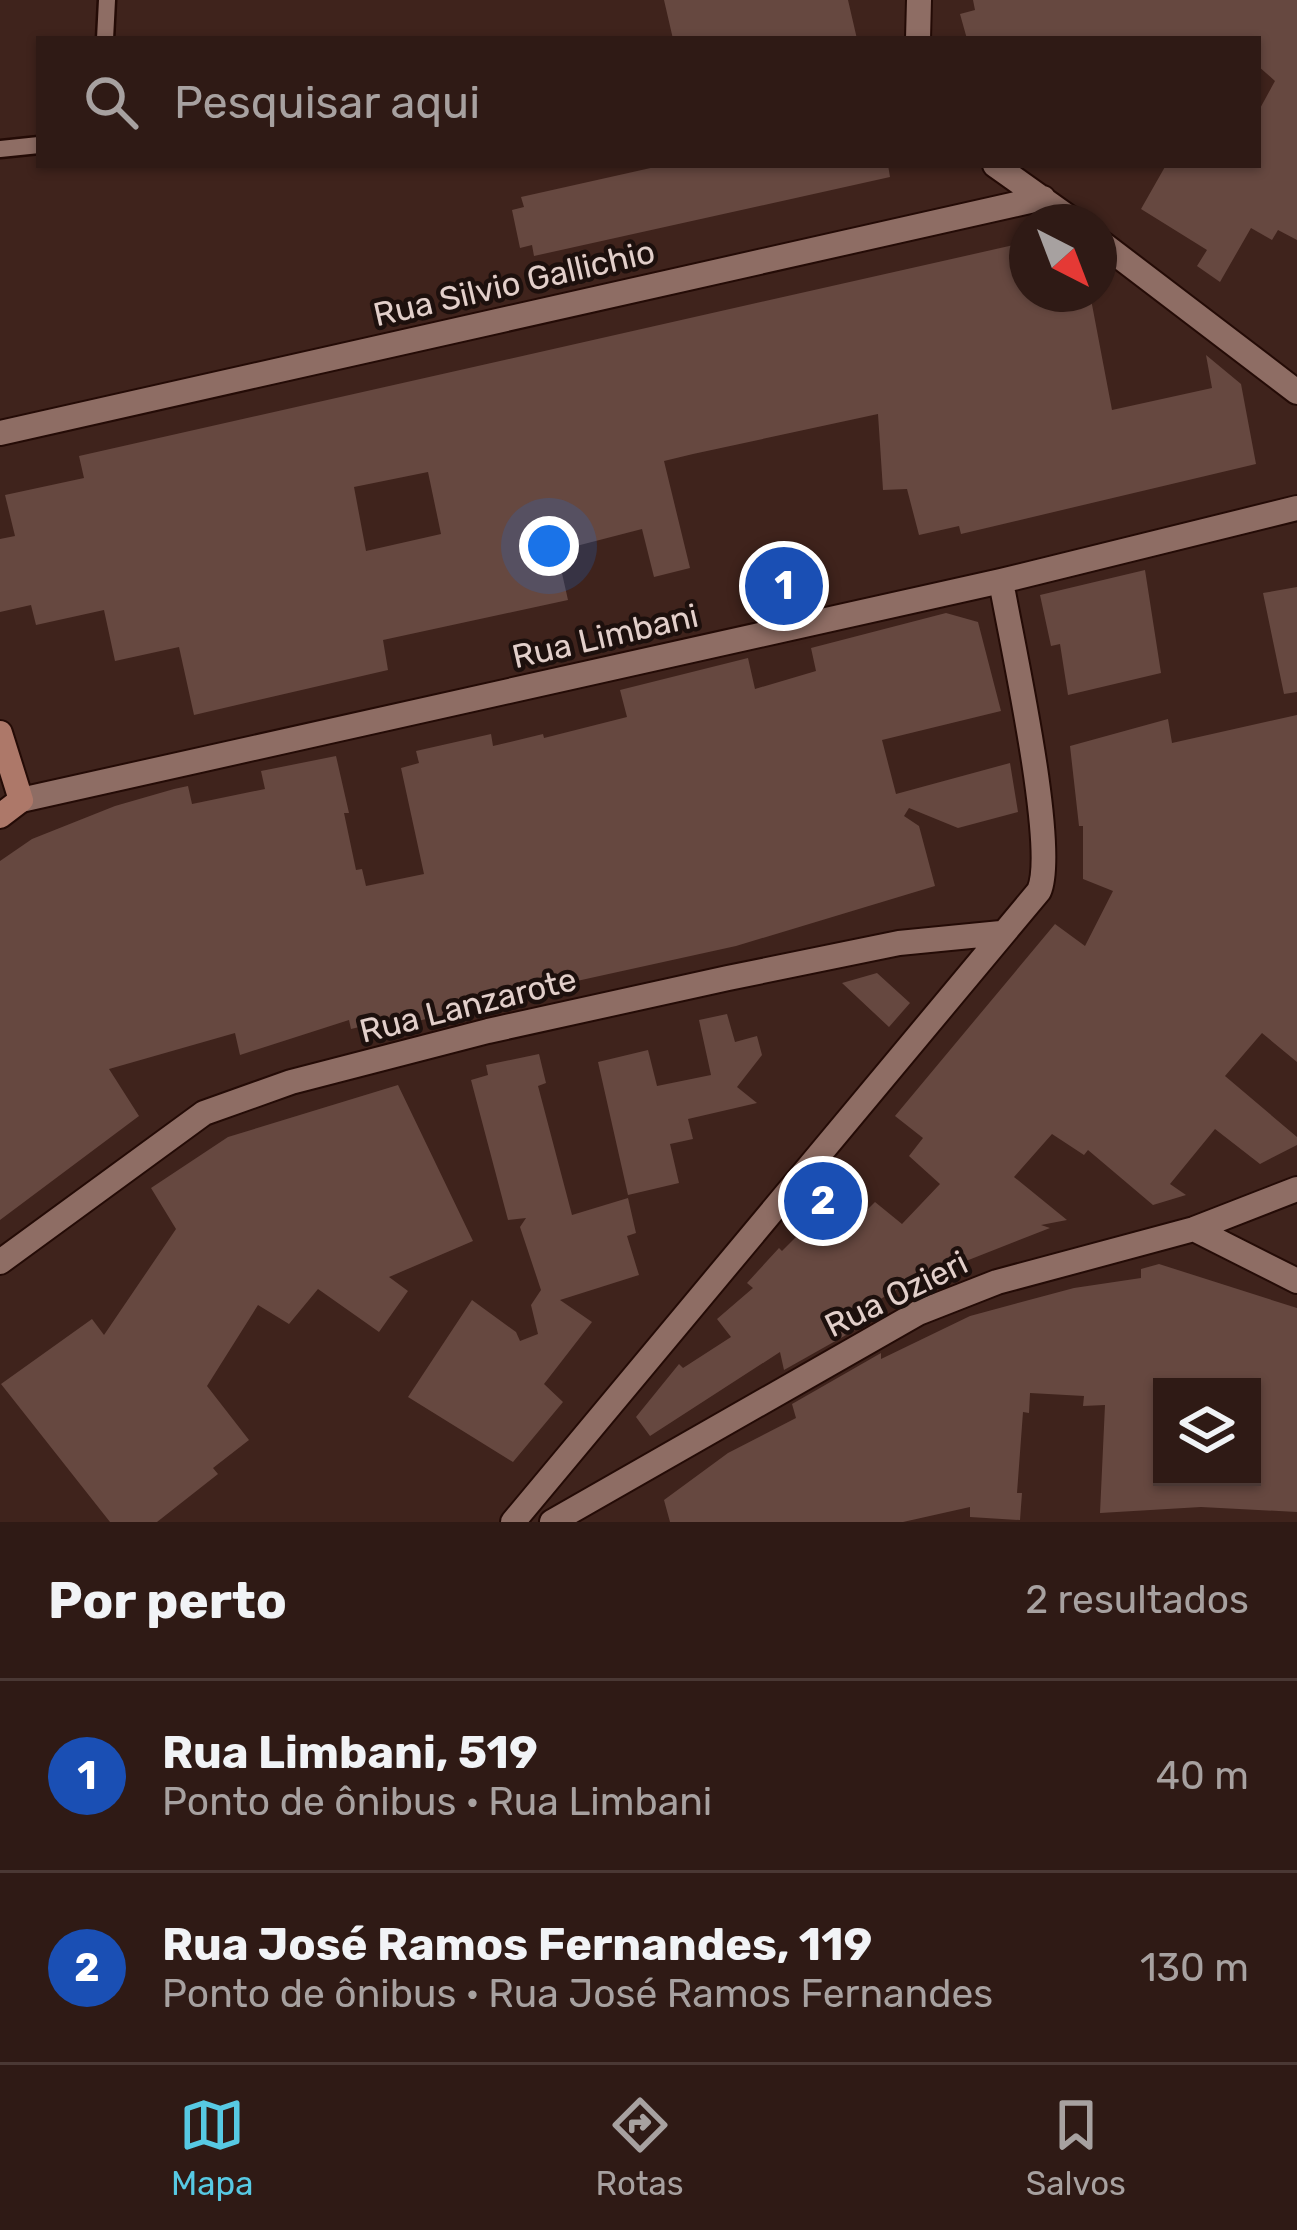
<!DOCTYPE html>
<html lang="pt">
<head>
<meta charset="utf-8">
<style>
	body { margin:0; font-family:Rubik,sans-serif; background:#3b2722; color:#f1f3f6 }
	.controls { position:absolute; right:36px; bottom:36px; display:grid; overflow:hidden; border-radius:0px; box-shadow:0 3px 9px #0004 }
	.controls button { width:108px; height:108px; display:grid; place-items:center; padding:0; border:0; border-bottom:3px solid #4a3834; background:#2f1a15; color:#f1f3f6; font:60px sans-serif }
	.compass { position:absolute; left:1009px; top:204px; width:108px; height:108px; border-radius:50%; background:#2f1a15; box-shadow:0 3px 9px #0004; rotate:138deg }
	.you { position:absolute; left:549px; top:546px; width:42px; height:42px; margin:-30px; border:9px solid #fff; border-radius:50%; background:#1a73e8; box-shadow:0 0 0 18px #1a73e833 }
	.badge { display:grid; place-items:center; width:78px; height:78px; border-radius:50%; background:#57c9e3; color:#fff; font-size:39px; font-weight:700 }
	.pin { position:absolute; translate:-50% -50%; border:6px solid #fff; box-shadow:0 3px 12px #0006 }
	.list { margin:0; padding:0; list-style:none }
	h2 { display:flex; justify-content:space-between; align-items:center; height:156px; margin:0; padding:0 48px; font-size:51px }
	h2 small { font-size:39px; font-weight:400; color:#a7a1a0 }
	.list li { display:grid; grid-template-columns:78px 1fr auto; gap:36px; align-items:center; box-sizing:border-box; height:192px; padding:0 48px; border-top:3px solid #4a3834 }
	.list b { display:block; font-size:45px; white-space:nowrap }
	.list p { margin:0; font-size:39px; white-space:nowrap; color:#a7a1a0 }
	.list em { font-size:39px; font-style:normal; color:#a7a1a0 }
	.icon { flex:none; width:66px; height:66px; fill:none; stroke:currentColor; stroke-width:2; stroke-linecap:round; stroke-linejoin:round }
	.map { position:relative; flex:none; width:1297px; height:1522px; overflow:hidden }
	.search { position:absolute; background:#2f1a15; box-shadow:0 3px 9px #0004; left:36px; right:36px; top:36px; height:132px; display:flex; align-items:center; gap:30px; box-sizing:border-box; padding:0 42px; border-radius:0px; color:#a7a1a0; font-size:45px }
	.sheet { height:540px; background:#2f1a15 }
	nav { display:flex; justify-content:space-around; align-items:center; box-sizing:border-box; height:168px; border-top:3px solid #4a3834; background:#2f1a15; font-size:33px; color:#a7a1a0 }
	nav a { display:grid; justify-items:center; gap:6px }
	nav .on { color:#57c9e3 }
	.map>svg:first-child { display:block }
	.building { fill:#664840; fill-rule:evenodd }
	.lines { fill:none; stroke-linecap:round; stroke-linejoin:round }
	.service-casing { stroke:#240b06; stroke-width:21 }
	.minor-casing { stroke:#240b06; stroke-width:28 }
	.secondary-casing { stroke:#240b06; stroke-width:28 }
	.service { stroke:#8e6d64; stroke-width:16 }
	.minor { stroke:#8e6d64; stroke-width:24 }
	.secondary { stroke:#ad7869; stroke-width:24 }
	.labels { text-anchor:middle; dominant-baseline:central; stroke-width:9; stroke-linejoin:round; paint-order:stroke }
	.street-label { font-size:33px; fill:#e2cfca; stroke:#1d100d }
</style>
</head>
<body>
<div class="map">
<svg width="1297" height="1522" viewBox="0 0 1297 1522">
	<rect width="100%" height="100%" fill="#3f231c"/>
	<path class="building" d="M 664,0 L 848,0 L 857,39 L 673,39 Z
		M 973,0 L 1297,0 L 1297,240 L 1278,230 L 1272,240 L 1251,228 L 1220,282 L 1197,266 L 1207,250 L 1141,209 L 1166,165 L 1258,165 L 1258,112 L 1275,81 L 1258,66 L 1258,39 L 967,39 L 960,14 L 975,10 Z
		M 664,165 L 888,165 L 890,177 L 534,256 L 532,245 L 520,248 L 512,210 L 524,207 L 521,197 Z
		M 1027,242 L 1027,294 L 1090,294 L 1112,410 L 1212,388 L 1206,355 L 1241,384 L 1256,464 L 961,534 L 959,526 L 919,535 L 907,489 L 883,490 L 878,414 L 693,454 L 664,461 L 690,568 L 654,577 L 642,529 L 557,551 L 568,600 L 383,640 L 388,670 L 194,715 L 179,647 L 115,661 L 104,610 L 36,625 L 31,605 L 0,612 L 0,539 L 15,536 L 5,495 L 84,478 L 79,456 ZM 428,472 L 441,534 L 366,551 L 354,487 Z
		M 1145,570 L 1161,673 L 1068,695 L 1060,644 L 1051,646 L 1040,595 Z
		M 1297,587 L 1297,692 L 1284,694 L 1263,593 Z
		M 946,613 L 978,622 L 1001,711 L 882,740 L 896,794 L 1010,763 L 1018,812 L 958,828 L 909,808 L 904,816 L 919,826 L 935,886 L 736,946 L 554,986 L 555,991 L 399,1025 L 397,1018 L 351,1029 L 349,1020 L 240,1055 L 235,1033 L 109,1069 L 139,1116 L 0,1220 L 0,861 L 32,839 L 115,806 L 174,789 L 188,786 L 192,804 L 265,789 L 261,771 L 336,756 L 349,813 L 344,813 L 356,870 L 362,869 L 366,886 L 424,874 L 401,768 L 419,763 L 416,751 L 491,734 L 493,746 L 543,734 L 544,738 L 627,717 L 620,690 L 748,658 L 755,689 L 816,671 L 811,648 Z
		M 1297,715 L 1297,1062 L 1262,1033 L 1225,1076 L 1297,1137 L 1297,1145 L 1260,1164 L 1215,1129 L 1170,1184 L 1186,1195 L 1153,1205 L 1088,1150 L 1084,1155 L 1052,1134 L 1014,1177 L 1067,1220 L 1041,1225 L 1050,1228 L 905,1285 L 877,1301 L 878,1317 L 784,1370 L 780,1352 L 650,1436 L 636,1417 L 679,1364 L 683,1368 L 731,1337 L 717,1319 L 753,1288 L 747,1283 L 779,1248 L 782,1251 L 823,1210 L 847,1230 L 875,1202 L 902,1224 L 940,1184 L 909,1156 L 923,1138 L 895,1116 L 1055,924 L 1085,946 L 1113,891 L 1083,879 L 1083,826 L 1079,826 L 1070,746 L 1168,719 L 1172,743 Z
		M 877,973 L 910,1003 L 889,1027 L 842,983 Z
		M 727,1014 L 735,1042 L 757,1036 L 762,1055 L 737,1087 L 757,1103 L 688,1119 L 693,1139 L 670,1144 L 679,1183 L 628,1195 L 598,1062 L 648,1050 L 657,1086 L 711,1075 L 699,1020 Z
		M 539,1054 L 546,1083 L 538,1086 L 572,1215 L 628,1198 L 636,1233 L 627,1236 L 639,1275 L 560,1300 L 592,1322 L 544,1384 L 563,1402 L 513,1462 L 408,1397 L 472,1300 L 516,1332 L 520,1341 L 538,1334 L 531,1305 L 541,1290 L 520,1227 L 526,1218 L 508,1220 L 471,1080 L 488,1075 L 486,1065 Z
		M 398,1085 L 473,1241 L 389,1277 L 408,1291 L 379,1332 L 318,1289 L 289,1324 L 258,1305 L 207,1386 L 249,1440 L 213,1468 L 218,1474 L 157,1522 L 110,1522 L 1,1384 L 92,1319 L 104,1335 L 176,1229 L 151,1188 L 228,1137 Z
		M 1159,1264 L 1297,1308 L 1297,1512 L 1201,1507 L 1100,1513 L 1105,1405 L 1083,1406 L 1084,1396 L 1030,1393 L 1029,1413 L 1023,1412 L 1017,1493 L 1022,1493 L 1020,1520 L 970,1517 L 970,1507 L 903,1522 L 670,1522 L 664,1500 L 728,1453 L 796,1418 L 792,1404 L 881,1353 L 881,1359 L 970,1316 L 1074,1288 L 1141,1278 L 1141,1269 ZM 1162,1387 L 1252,1387 L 1252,1477 L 1162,1477 Z"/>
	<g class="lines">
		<defs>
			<path id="service" d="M 105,39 L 107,0
				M 0,149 L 39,145"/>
			<path id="minor" d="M 918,39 L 919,0
				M 995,165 L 1075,222
				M 1099,241 L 1297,392
				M 0,433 L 1043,198
				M 21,800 L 1001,581 L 1297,508
				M 1194,1229 L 1297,1281
				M 0,1262 L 204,1113 L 291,1082 L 488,1031 L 728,978 L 899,943 L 1001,933
				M 513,1522 L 1039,891 C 1058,848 1011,639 1001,581
				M 552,1522 L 918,1313 L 997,1282 L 1194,1229 L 1297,1189"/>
			<path id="secondary" d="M 0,733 L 21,800 L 0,816"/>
		</defs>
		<use href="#service" class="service-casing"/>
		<use href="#minor" class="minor-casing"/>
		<use href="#secondary" class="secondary-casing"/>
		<use href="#service" class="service"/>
		<use href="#minor" class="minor"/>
		<use href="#secondary" class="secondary"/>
	</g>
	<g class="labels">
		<g class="street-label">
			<text transform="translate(514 283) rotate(-13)">Rua Silvio Gallichio</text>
			<text transform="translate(605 636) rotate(-13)">Rua Limbani</text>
			<text transform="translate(468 1005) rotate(-14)">Rua Lanzarote</text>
			<text transform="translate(896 1294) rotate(-26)">Rua Ozieri</text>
		</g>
	</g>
</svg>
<div class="controls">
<button><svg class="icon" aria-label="layers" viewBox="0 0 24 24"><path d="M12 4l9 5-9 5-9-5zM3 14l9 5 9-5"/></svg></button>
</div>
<svg class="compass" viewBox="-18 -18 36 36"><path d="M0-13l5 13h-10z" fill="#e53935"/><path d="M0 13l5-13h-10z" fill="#a7a1a0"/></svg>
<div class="you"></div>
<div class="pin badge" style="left:784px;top:586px;background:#1a4fb4">1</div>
<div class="pin badge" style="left:823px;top:1201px;background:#1a4fb4">2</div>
<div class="search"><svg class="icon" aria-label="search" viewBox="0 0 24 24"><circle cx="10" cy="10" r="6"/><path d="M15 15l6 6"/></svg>Pesquisar aqui</div>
</div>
<section class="sheet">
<h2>Por perto<small>2 resultados</small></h2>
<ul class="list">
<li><span class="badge" style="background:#1a4fb4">1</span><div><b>Rua Limbani, 519</b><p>Ponto de ônibus · Rua Limbani</p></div><em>40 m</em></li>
<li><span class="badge" style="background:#1a4fb4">2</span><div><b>Rua José Ramos Fernandes, 119</b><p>Ponto de ônibus · Rua José Ramos Fernandes</p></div><em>130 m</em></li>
</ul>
</section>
<nav>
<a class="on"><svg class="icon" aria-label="map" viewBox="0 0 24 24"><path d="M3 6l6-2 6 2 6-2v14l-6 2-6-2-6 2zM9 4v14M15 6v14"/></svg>Mapa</a>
<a><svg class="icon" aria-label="directions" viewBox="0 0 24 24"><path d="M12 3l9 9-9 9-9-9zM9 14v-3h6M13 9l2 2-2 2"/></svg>Rotas</a>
<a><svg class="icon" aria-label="saved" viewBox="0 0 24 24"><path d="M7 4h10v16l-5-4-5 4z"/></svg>Salvos</a>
</nav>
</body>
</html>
